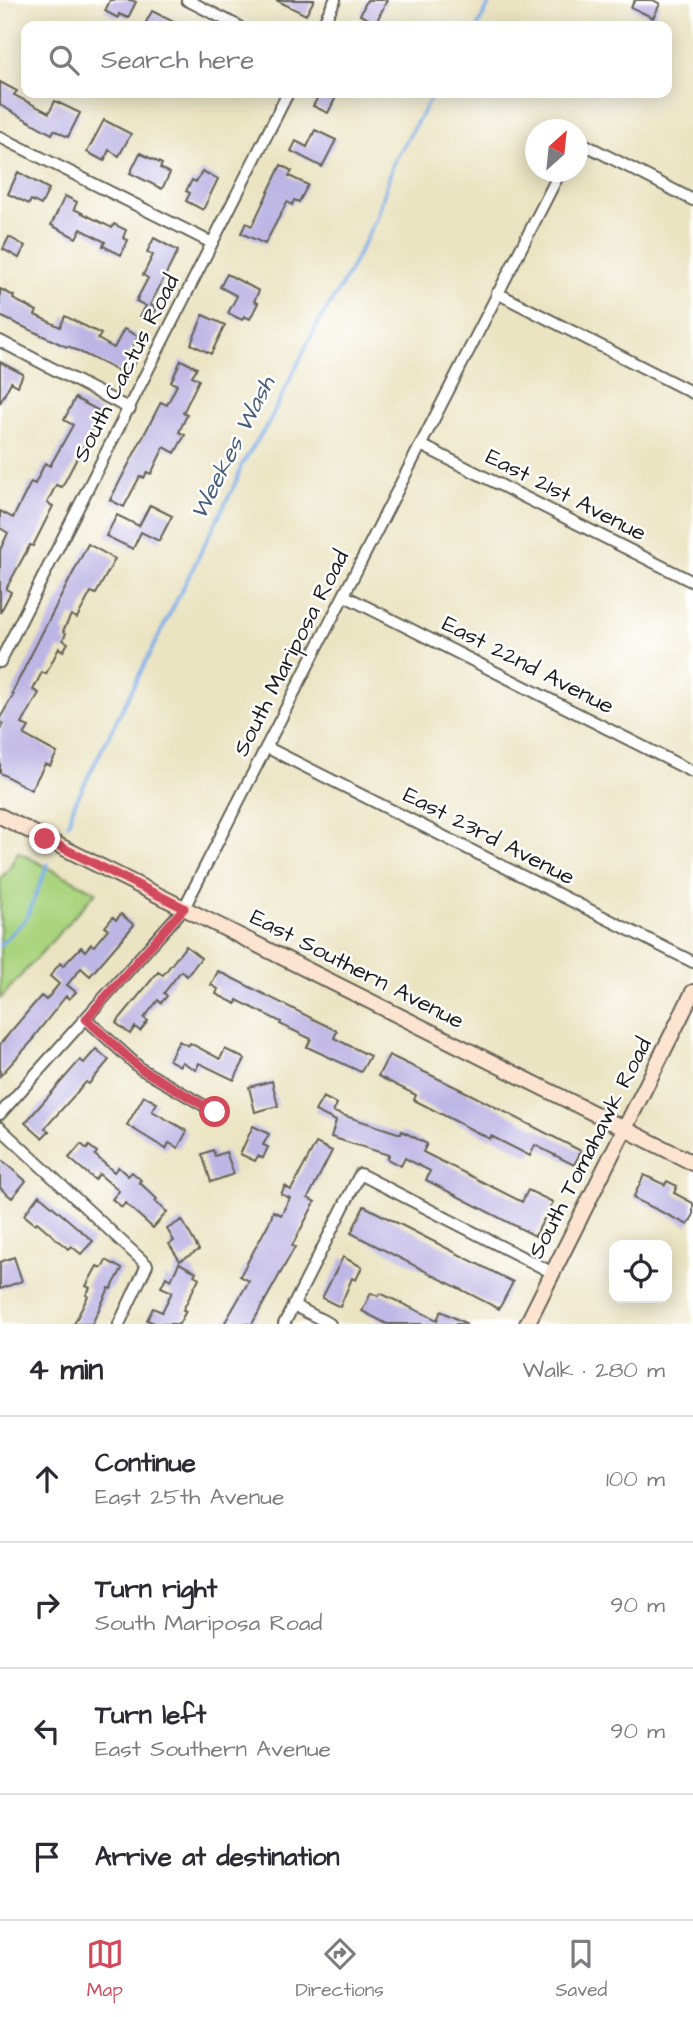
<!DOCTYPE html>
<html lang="en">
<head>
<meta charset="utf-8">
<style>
	body { margin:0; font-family:"Architects Daughter",sans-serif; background:#f2f2f3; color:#2b2b33 }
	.controls { position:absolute; right:21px; bottom:21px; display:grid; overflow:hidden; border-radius:14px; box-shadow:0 4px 18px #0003 }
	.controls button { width:63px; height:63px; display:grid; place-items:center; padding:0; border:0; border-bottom:2px solid #e1e1e2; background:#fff; color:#2b2b33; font:35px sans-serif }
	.compass { position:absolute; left:525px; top:119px; width:63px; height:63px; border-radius:50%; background:#fff; box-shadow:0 4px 18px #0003; rotate:27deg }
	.stop { position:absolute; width:21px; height:21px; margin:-16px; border:5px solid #d1495b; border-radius:50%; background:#fff }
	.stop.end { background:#d1495b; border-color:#fff; box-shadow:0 2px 7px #0008 }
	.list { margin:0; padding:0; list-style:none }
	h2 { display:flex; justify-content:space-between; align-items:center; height:91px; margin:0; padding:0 28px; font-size:30px }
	h2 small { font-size:23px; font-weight:400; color:#7c7c81 }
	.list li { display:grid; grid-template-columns:46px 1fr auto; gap:21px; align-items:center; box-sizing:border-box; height:126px; padding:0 28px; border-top:2px solid #e1e1e2 }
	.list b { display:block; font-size:26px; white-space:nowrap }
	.list p { margin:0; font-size:23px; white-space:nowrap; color:#7c7c81 }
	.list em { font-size:23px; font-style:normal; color:#7c7c81 }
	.icon { flex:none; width:38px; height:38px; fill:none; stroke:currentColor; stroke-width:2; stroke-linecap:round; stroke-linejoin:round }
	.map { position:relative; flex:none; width:693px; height:1324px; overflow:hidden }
	.search { position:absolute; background:#fff; box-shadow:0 4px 18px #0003; left:21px; right:21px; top:21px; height:77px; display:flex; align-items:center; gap:18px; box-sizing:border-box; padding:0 24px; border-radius:14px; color:#7c7c81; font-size:26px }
	.sheet { height:595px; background:#fff }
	nav { display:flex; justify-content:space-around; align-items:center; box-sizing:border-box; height:98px; border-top:2px solid #e1e1e2; background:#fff; font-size:19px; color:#7c7c81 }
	nav a { display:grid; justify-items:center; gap:4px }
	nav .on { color:#d1495b }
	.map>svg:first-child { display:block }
	.green { fill:#aad47f; stroke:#63784e; stroke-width:2 }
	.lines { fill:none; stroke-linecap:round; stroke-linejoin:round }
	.stream { stroke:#7daee9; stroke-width:3.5 }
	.building { fill:#bdb5e4 }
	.street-casing { stroke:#646256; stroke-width:14 }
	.secondary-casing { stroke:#646256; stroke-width:18 }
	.street { stroke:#fff; stroke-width:10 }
	.secondary { stroke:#fde4d1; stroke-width:14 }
	.route { stroke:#d1495b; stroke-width:9 }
	.labels { text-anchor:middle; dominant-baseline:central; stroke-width:5; stroke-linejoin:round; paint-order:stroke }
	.street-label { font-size:23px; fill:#1c1c1c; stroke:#fff }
	.water-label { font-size:24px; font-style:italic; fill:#485e78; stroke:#fff }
</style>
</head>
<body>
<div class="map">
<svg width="693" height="1324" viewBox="0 0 693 1324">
	<rect width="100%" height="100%" fill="#fff"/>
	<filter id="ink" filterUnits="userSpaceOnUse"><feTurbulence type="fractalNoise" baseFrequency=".0143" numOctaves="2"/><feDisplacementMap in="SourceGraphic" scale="14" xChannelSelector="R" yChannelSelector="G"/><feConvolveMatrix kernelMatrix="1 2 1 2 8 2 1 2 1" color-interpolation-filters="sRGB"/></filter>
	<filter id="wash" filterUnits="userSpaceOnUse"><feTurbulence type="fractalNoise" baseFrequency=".00686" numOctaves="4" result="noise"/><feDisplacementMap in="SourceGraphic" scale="28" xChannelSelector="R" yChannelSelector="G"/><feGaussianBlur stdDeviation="1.57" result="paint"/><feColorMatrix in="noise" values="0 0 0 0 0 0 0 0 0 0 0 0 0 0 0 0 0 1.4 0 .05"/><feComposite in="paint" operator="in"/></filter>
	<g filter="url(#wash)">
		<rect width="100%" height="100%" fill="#ebe4c3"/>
		<path class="green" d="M 18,852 L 96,892 L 0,999 L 0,879 L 9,869 Z"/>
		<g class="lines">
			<path class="stream" d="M 478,26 L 491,0
				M 68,824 L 74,805 L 237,480 L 241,466 L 269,422 L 317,325 L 346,278 L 377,217 L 393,164 L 429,101 L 437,93
				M 0,945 L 26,919 L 48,864"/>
		</g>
		<g id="blocks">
			<path class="building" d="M 110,0 L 131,0 L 136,2 L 128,18 L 119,14 L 118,18 L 105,11 Z
				M 276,0 L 314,0 L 306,15 Z
				M 367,0 L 387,0 L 376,23 L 360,15 Z
				M 635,0 L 653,0 L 660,4 L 653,18 L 631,7 Z
				M 152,11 L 182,26 L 144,26 Z
				M 0,82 L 17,91 L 14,95 L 49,113 L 55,101 L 80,113 L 68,137 L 54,130 L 52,134 L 0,105 Z
				M 320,93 L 338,93 L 328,113 L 313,106 Z
				M 104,120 L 131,134 L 119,156 L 109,150 L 104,161 L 87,152 Z
				M 315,130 L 336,140 L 322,167 L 291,151 L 296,141 L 307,147 Z
				M 140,153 L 162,164 L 160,168 L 170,173 L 162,189 L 130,173 Z
				M 281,165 L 292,171 L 289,176 L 308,185 L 299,202 L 294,200 L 292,205 L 287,202 L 265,244 L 241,233 L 246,223 L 252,226 Z
				M 202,171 L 218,179 L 203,210 L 186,201 L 190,193 L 186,191 L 192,180 L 196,182 Z
				M 18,172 L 49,189 L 41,205 L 31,200 L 29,204 L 8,194 Z
				M 65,196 L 77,202 L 74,209 L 112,228 L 114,224 L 126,230 L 123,238 L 128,240 L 121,255 L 103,246 L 105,242 L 81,229 L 76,238 L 51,225 Z
				M 9,237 L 25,246 L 19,258 L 3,249 Z
				M 154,238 L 178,251 L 150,305 L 157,308 L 150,322 L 140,316 L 146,306 L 136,301 L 148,278 L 143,275 L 153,255 L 147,252 Z
				M 227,274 L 259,291 L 254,301 L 258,303 L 250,319 L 244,316 L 242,320 L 228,313 L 237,296 L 220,287 Z
				M 0,289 L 14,296 L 13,299 L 37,311 L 35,315 L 60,327 L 65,316 L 101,334 L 98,339 L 114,348 L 124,329 L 138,336 L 127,358 L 135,362 L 128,376 L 68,346 L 67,347 L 0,316 Z
				M 203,315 L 225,325 L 211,354 L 191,344 Z
				M 181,360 L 197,368 L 192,376 L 199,380 L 183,413 L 187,415 L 179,432 L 185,435 L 175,453 L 164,447 L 151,474 L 147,472 L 144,478 L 140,476 L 124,507 L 110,500 L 161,402 L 167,405 L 177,385 L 171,382 Z
				M 0,362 L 23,374 L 18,386 L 11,382 L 0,403 Z
				M 75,398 L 101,412 L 62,487 L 56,485 L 47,503 L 53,506 L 33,546 L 30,545 L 6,589 L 11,592 L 0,613 L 0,550 L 8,533 L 0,528 L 0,511 L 13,518 L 31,482 L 35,484 L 45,463 L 50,466 L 73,425 L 64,420 Z
				M 150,505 L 172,516 L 159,541 L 141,532 L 133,549 L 106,536 L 117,515 L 139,526 Z
				M 88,544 L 115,559 L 96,594 L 91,592 L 77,618 L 71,615 L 63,631 L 66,633 L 63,640 L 68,643 L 63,651 L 59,648 L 46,674 L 42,672 L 33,690 L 39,693 L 22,724 L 29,727 L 24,735 L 57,753 L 50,766 L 45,764 L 31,790 L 0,773 L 0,730 L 3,724 L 0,722 L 0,718 L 14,694 L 12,693 L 36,645 Z
				M 121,914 L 134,925 L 90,976 L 81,968 L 67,985 L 76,992 L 69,999 L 66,996 L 33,1038 L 34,1039 L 0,1076 L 0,1044 L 41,996 L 46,1000 L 59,984 L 50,976 L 60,963 L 63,966 L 81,947 L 85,951 L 91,944 L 94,946 L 108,929 L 105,927 L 113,917 L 116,920 Z
				M 186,946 L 201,958 L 187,976 L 181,971 L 164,993 L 167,996 L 161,1003 L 158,1000 L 144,1018 L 148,1021 L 140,1031 L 135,1027 L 130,1034 L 116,1023 L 158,972 L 163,975 Z
				M 218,971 L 337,1031 L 334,1038 L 370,1056 L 361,1072 L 307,1047 L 311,1039 L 280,1024 L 281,1022 L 237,1000 L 236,1004 L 216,994 L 218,989 L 211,985 Z
				M 179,1041 L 188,1046 L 190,1043 L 220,1059 L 225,1049 L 245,1059 L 234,1080 L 199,1063 L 196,1070 L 182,1062 L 180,1066 L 169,1060 Z
				M 96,1049 L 109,1060 L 89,1084 L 86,1082 L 45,1128 L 49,1131 L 42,1138 L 25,1123 L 80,1060 L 84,1063 Z
				M 389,1055 L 468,1093 L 581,1151 L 574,1165 L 535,1145 L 530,1156 L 491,1136 L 490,1139 L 414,1100 L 416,1095 L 378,1076 Z
				M 272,1081 L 278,1106 L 255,1112 L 249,1087 Z
				M 144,1096 L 157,1103 L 152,1111 L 187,1131 L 178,1148 L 169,1143 L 166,1149 L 127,1125 Z
				M 323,1097 L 337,1104 L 333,1112 L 401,1134 L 402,1131 L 427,1144 L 423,1152 L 522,1202 L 528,1190 L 553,1202 L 535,1236 L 426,1180 L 430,1171 L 405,1158 L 401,1166 L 387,1159 L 389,1155 L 331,1137 L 336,1121 L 315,1111 Z
				M 253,1126 L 269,1134 L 263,1145 L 268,1147 L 263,1158 L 258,1156 L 255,1161 L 240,1154 Z
				M 316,1143 L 332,1151 L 308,1198 L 315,1202 L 292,1246 L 295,1247 L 252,1324 L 224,1324 L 249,1281 L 240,1276 L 271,1219 L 273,1211 L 281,1215 L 290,1198 L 281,1194 L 285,1186 L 291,1190 Z
				M 81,1144 L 87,1149 L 89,1146 L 97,1152 L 95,1155 L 114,1172 L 118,1167 L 128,1176 L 132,1172 L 141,1180 L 139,1182 L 157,1199 L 155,1201 L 167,1212 L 153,1228 L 125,1203 L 122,1207 L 112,1199 L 119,1191 L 99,1174 L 95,1180 L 69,1158 Z
				M 213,1150 L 215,1156 L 226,1152 L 234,1174 L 211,1182 L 202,1154 Z
				M 0,1159 L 26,1181 L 12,1198 L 0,1188 Z
				M 644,1175 L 665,1185 L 667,1181 L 677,1186 L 674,1193 L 693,1203 L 693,1216 L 688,1225 L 633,1198 Z
				M 39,1195 L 93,1241 L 81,1254 L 71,1246 L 68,1249 L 37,1222 L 35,1224 L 24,1215 Z
				M 364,1206 L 513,1282 L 499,1309 L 351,1233 Z
				M 182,1220 L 199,1250 L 180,1261 L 169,1244 L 174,1241 L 167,1229 Z
				M 14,1257 L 22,1281 L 0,1289 L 0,1262 Z
				M 343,1257 L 362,1267 L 356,1280 L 352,1278 L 340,1307 L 322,1298 Z
				M 106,1260 L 122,1269 L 111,1289 L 109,1288 L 92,1324 L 74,1324 L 88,1296 L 86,1295 L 90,1288 L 86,1286 L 97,1266 L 102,1268 Z
				M 179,1263 L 196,1272 L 194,1275 L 199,1278 L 183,1310 L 186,1311 L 179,1324 L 156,1324 L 147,1320 L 153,1308 L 162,1312 L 172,1292 L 161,1287 L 166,1277 L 171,1280 Z
				M 371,1293 L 378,1296 L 380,1293 L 437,1320 L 441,1311 L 467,1324 L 387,1324 L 362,1311 Z"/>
		</g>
	</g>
	<g filter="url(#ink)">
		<use href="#blocks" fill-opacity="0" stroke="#646256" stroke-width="2"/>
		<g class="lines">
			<defs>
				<path id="street" d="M 187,0 L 238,26
					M 322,26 L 335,0
					M 0,137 L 212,243
					M 578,141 L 693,200
					M 497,293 L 693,393
					M 0,341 L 130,409
					M 421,445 L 693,582
					M 345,596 L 693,772
					M 0,662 L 288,93
					M 266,747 L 693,962
					M 86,1019 L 141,1069 L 215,1112
					M 0,1114 L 184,908 L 560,172
					M 0,1128 L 147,1265 L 119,1324
					M 293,1305 L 330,1324
					M 284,1324 L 360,1174 L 553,1273"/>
				<path id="secondary" d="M 0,816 L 693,1163
					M 527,1324 L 693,992"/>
			</defs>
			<use href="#street" class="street-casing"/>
			<use href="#secondary" class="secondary-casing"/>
			<use href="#street" class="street"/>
			<use href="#secondary" class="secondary"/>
		</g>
	</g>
	<g class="lines" filter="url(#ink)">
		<path class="route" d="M 45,839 L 184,908 L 86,1019 L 141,1069 L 215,1112"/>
	</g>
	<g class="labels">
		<g class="street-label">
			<text transform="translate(126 368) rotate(-63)">South Cactus Road</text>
			<text transform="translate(566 495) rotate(27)">East 21st Avenue</text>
			<text transform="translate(291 653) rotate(-63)">South Mariposa Road</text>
			<text transform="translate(528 665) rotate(27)">East 22nd Avenue</text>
			<text transform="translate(489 836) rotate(27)">East 23rd Avenue</text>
			<text transform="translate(357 969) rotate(27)">East Southern Avenue</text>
			<text transform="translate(590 1148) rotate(-63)">South Tomahawk Road</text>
		</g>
		<g class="water-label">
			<text transform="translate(233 448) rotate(-63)">Weekes Wash</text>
		</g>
	</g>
</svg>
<div class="controls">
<button><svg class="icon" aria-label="locate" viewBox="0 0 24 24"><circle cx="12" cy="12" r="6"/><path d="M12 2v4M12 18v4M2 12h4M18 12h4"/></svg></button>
</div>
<svg class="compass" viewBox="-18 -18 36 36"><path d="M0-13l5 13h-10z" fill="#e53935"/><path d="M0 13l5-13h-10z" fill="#7c7c81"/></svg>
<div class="stop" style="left:215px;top:1112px"></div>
<div class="stop end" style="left:45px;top:839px"></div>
<div class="search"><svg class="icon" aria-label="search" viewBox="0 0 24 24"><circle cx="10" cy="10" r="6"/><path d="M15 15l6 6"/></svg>Search here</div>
</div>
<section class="sheet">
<h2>4 min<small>Walk · 280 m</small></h2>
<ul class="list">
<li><svg class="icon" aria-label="ahead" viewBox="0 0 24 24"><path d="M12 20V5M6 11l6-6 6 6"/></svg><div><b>Continue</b><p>East 25th Avenue</p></div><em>100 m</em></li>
<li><svg class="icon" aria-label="right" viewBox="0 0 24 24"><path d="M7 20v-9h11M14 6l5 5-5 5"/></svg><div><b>Turn right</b><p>South Mariposa Road</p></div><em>90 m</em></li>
<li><svg class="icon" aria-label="left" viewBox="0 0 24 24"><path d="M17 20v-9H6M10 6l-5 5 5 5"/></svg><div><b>Turn left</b><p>East Southern Avenue</p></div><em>90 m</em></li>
<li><svg class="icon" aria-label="arrive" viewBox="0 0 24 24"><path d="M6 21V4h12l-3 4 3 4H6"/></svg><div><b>Arrive at destination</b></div></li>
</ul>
</section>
<nav>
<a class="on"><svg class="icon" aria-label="map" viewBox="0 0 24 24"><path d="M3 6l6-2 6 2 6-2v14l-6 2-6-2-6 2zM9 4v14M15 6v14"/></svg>Map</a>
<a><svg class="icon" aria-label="directions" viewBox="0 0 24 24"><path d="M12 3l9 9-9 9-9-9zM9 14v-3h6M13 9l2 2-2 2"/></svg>Directions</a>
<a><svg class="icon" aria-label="saved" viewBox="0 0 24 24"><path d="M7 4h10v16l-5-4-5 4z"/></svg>Saved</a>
</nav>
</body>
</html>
